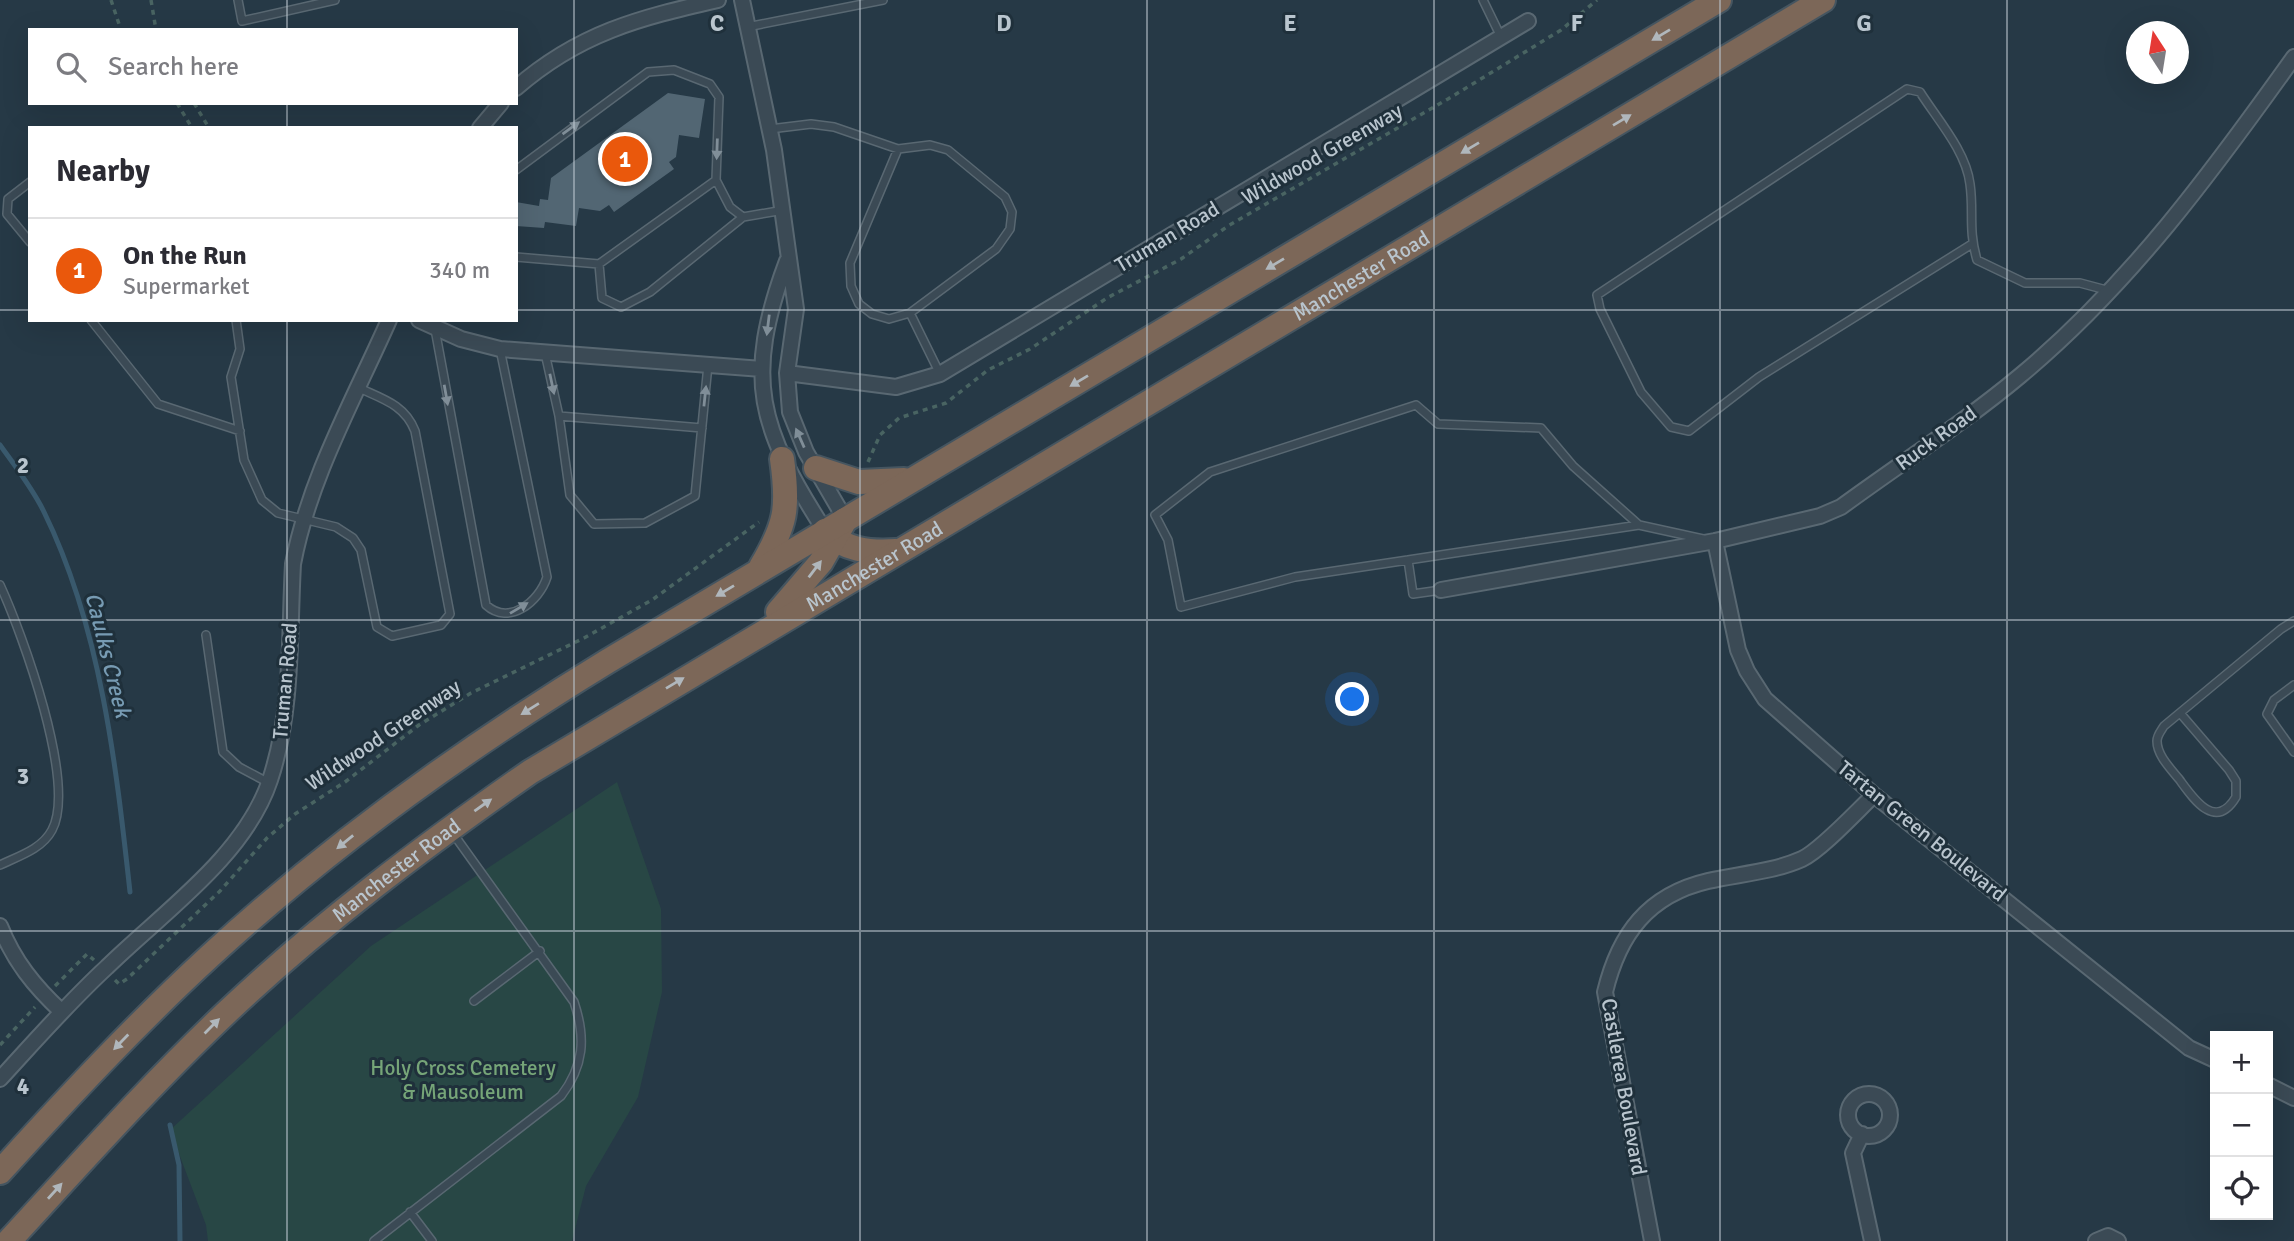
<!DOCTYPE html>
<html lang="en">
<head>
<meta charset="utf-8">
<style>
	body { margin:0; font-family:Signika,sans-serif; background:#f2f2f3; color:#2b2b33 }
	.controls { position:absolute; right:21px; bottom:21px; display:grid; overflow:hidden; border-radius:0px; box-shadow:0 7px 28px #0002 }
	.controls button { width:63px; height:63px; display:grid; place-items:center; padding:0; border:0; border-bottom:2px solid #e1e1e2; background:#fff; color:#2b2b33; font:35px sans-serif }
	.compass { position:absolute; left:2126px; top:21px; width:63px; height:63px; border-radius:50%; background:#fff; box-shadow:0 7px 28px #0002; rotate:348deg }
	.you { position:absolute; left:1353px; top:700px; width:24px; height:24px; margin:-18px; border:5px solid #fff; border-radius:50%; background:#1a73e8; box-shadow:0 0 0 10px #1a73e833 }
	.badge { display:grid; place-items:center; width:46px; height:46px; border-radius:50%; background:#ea580c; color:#fff; font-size:23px; font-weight:700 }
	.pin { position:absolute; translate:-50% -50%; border:4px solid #fff; box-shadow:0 2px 7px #0006 }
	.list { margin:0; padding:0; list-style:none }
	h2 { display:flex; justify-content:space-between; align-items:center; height:91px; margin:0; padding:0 28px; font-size:30px }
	h2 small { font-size:23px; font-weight:400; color:#7c7c81 }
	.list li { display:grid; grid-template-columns:46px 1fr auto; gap:21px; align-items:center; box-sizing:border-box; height:105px; padding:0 28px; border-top:2px solid #e1e1e2 }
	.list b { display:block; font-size:26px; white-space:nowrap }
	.list p { margin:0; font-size:23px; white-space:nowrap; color:#7c7c81 }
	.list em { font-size:23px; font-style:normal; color:#7c7c81 }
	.icon { flex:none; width:38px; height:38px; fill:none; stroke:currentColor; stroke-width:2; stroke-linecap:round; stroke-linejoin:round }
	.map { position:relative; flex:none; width:2294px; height:1241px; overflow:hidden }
	.search { position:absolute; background:#fff; box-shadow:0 7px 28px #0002; left:28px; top:28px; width:490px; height:77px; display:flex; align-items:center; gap:18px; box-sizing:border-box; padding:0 24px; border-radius:0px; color:#7c7c81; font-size:26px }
	.panel { position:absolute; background:#fff; box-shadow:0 7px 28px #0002; left:28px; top:126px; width:490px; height:196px; border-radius:0px }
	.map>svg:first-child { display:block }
	.green { fill:#284745 }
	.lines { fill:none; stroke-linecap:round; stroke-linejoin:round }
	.stream { stroke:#39596d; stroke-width:5 }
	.building { fill:#526673 }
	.lane-casing { stroke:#596872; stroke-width:10 }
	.street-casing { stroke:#596872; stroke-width:18 }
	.highway-casing { stroke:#455560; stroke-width:28 }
	.path { stroke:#496462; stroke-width:3.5; stroke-dasharray:5 5; stroke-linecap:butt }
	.lane { stroke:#3b4a55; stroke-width:7 }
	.street { stroke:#3b4a55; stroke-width:14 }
	.highway { stroke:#7c6758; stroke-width:24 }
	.oneway { fill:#b0b7bc }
	.oneway2 { fill:#808e98 }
	.grid { fill:none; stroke:#b9c5ce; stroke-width:2; stroke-opacity:0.55 }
	.labels { text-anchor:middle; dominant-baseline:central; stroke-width:6; stroke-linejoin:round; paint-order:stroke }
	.street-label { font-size:21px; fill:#b9c5ce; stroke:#1f303b }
	.park-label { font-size:21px; fill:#76a578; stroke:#1f303b }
	.water-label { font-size:23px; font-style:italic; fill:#779bb3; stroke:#1f303b }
	.grid-label { font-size:23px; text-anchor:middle; font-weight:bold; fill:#b9c5ce; stroke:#1f303b; stroke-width:6; stroke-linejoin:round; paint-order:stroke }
</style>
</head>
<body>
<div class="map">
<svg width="2294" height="1241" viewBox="0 0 2294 1241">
	<rect width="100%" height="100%" fill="#263946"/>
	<path class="green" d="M 617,782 L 661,909 L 662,992 L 638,1097 L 586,1186 L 572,1241 L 208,1241 L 206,1225 L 170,1130 L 371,946 Z"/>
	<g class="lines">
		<path class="stream" d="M 0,445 C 15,466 33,489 44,512 C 101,628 116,765 130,892
			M 170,1125 L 179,1165 L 180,1241"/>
	</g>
	<path class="building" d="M 668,93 L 705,99 L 699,138 L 679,135 L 676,157 L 669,162 L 674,169 L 614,212 L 609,205 L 600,211 L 579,208 L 576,226 L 545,222 L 544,228 L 516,226 L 516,202 L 539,206 L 540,199 L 548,200 L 551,178 Z"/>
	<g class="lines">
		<defs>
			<path id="lane" d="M 238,0 L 242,21 L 335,0
				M 1483,0 L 1501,37
				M 747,27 L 883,0
				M 770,129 L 811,124 L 834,127 L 898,149 L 930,145 L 948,150 L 1005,197 L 1012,212 L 1010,229 L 996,249 L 910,313 L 889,319 L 872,314 L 859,304 L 851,286 L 850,263 L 898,149
				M 516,170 L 648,72 L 674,70 L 710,84 L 719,97 L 716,180 L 730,207 L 743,217 L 784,210
				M 30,182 L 8,199 L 7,214 L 30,242
				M 1972,244 L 1759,377 L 1689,431 L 1671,427 L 1641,392 L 1600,309 L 1597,295 L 1907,89 L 1920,92 C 1937,119 1966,151 1970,184 C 1974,212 1968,229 1977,260 L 2025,283 L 2080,283 L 2110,291
				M 516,257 L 599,264 L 716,180
				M 599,264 L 602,298 L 621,307 L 650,292 L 743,217
				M 910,313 L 940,374
				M 91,320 L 158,404 L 240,431
				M 236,320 L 240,349 L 231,377 L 244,460 L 262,500 L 278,513 L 336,527 L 353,538 L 361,550 L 377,627 L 392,636 L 441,625 L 450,614 L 415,431 C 405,405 383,399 359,388
				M 435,329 L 486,605 C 509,626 539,602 547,577 L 500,349
				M 545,353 L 559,416 L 570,495 L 594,524 L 645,523 L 695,496 L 708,365
				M 559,416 L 702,428
				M 1639,525 L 1703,539
				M 1408,560 L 1295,577 L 1181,607 L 1168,540 L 1155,515 L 1210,472 L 1416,405 L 1438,424 L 1541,428 L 1573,466 L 1639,525 L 1408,560 L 1413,594 L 1441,590
				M 0,585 C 22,633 77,783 52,830 C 42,849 19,856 0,865
				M 206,635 L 223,752 L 239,767 L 269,783
				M 2294,685 L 2274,700 L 2267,714 L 2294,752
				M 2180,713 L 2229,770 L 2236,781 L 2236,797 C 2215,832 2193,798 2179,779 C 2170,768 2157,755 2157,741 C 2157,735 2161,731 2164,726 L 2281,629 L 2294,621
				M 474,1001 L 540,951
				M 410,1212 L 432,1241
				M 374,1241 L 561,1096 C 584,1066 586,1038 574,1002 L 452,832"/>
			<path id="street" d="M 742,0 L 774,150 L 796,309 L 787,373 L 790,412 L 806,452 L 845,519
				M 516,88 C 579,33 639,18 718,0
				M 480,128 L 501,103
				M 787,261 C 743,379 759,428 825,531
				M 419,320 L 461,339 L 500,349 L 762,369
				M 787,373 L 896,387 L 940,374 L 1528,21
				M 1715,541 L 1738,650 L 1747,671 L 1765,699 L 1874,795 L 2189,1048 L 2215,1060
				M 1441,590 L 1715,541 L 1820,516 L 1841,507 C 1901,463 1965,422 2021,375 C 2130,284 2212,172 2294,57
				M 0,926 C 14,961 34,986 62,1012
				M 0,1079 C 35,1041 69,1002 107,967 C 162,913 245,856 270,780 C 293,711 289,636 293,564 C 309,479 354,399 389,320
				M 2268,1085 L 2294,1098
				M1848 1115a21 21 0 1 1 42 0a21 21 0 1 1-42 0Z
				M 1862,1134 L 1853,1153 L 1872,1241
				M 1652,1241 L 1605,992 C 1619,934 1648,895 1708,881 C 1739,874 1773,872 1802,859 C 1821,850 1857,811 1874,795
				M 2096,1241 L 2108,1236 L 2118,1241"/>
			<g id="highway">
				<path d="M 816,468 L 859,482 L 904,480"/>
				<path d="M 825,531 C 845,550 869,553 896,551"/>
				<path d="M 761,567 C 786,525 789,508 782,459"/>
				<path d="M 778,612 L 821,562 L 845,520"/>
				<path d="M 0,1172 C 68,1097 137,1023 211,955 C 333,843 467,747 608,661 L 1719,0"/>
				<path id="s1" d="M 9,1241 C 80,1164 150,1085 226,1013 C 320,924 424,846 530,772 L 1823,0"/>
			</g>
		</defs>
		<use href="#lane" class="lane-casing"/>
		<use href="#street" class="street-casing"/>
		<use href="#highway" class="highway-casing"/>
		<path class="path" d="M 111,0 L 121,30
			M 151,0 L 156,30
			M 177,103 L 192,128
			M 194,103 L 209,128
			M 868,462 L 880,435 L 899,418 L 946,403 L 988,370 L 1030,349 L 1107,298 L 1181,259 L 1228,226 L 1448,99 L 1561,30 L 1597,0
			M 115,980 L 119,984 L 127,979 L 220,891 L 267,838 L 295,814 L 345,782 L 419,725 L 471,693 L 584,638 L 652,600 L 759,522
			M 55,986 L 87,954 L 94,960
			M 0,1045 L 35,1007"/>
		<use href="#lane" class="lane"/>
		<use href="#street" class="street"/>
		<use href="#highway" class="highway"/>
	</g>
	<defs><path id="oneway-solid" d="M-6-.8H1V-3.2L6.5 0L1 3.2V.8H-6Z" transform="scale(1.75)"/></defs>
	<g class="oneway">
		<use href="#oneway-solid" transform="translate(1661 35) rotate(149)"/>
		<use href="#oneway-solid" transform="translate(1622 120) rotate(-31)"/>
		<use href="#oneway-solid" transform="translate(1470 148) rotate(149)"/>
		<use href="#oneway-solid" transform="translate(1275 264) rotate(149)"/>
		<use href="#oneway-solid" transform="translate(1079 381) rotate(149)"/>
		<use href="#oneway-solid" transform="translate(815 569) rotate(-53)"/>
		<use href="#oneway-solid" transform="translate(725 591) rotate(149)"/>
		<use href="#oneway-solid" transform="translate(675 683) rotate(-31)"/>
		<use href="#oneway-solid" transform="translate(530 709) rotate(148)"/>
		<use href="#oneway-solid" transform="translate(483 805) rotate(-35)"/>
		<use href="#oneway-solid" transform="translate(345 842) rotate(141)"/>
		<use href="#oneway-solid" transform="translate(212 1026) rotate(-45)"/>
		<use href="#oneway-solid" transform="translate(121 1042) rotate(134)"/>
		<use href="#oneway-solid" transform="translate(55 1191) rotate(-48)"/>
	</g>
	<g class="oneway2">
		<use href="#oneway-solid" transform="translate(571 128) rotate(-36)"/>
		<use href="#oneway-solid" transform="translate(717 149) rotate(92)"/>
		<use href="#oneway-solid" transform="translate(768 325) rotate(97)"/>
		<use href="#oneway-solid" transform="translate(552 384) rotate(78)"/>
		<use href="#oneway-solid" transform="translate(446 395) rotate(80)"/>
		<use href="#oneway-solid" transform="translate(705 396) rotate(-84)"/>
		<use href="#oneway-solid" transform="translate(800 438) rotate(-114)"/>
		<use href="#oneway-solid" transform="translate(519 608) rotate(-31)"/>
	</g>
	<path class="grid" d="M 287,0 L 287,30M 574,0 L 574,1241M 860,0 L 860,1241M 1147,0 L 1147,1241M 1434,0 L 1434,1241M 1720,0 L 1720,1241M 2007,0 L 2007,1241M 287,103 L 287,128M 0,310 L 30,310M 516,310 L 2294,310M 287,320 L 287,1241M 0,620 L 2294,620M 0,931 L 2294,931"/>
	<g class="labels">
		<g class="street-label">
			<text transform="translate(1322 154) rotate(-30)">Wildwood Greenway</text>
			<text transform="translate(1167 237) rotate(-31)">Truman Road</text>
			<text stroke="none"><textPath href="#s1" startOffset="1671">Manchester Road</textPath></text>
			<text transform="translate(1936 438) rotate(-36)">Ruck Road</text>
			<text stroke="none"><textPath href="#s1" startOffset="1104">Manchester Road</textPath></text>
			<text transform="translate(285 681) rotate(-85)">Truman Road</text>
			<text transform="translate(383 735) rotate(-34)">Wildwood Greenway</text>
			<text transform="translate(1922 831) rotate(39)">Tartan Green Boulevard</text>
			<text stroke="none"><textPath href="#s1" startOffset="537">Manchester Road</textPath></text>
			<text transform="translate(1624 1087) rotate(80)">Castlerea Boulevard</text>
		</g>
		<g class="park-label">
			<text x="463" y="1068">Holy Cross Cemetery<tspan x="463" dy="24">&amp; Mausoleum</tspan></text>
		</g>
		<g class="water-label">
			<text transform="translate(108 655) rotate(76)">Caulks Creek</text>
		</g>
	</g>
	<g class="grid-label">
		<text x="717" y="31">C</text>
		<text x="1004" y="31">D</text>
		<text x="1290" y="31">E</text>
		<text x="1577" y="31">F</text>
		<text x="1864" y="31">G</text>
		<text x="23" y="473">2</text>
		<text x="23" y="784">3</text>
		<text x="23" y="1094">4</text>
	</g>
</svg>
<div class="controls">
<button>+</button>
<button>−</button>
<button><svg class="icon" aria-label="locate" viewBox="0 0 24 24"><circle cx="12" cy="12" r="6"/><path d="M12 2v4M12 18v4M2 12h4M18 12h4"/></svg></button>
</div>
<svg class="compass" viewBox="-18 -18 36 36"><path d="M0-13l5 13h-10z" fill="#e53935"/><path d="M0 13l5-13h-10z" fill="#7c7c81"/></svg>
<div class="you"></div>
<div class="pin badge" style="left:625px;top:159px">1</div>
<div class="search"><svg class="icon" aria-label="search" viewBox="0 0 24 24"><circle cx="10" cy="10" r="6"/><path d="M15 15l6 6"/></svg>Search here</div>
<section class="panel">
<h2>Nearby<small></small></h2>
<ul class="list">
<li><span class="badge">1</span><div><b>On the Run</b><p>Supermarket</p></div><em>340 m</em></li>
</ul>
</section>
</div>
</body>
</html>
